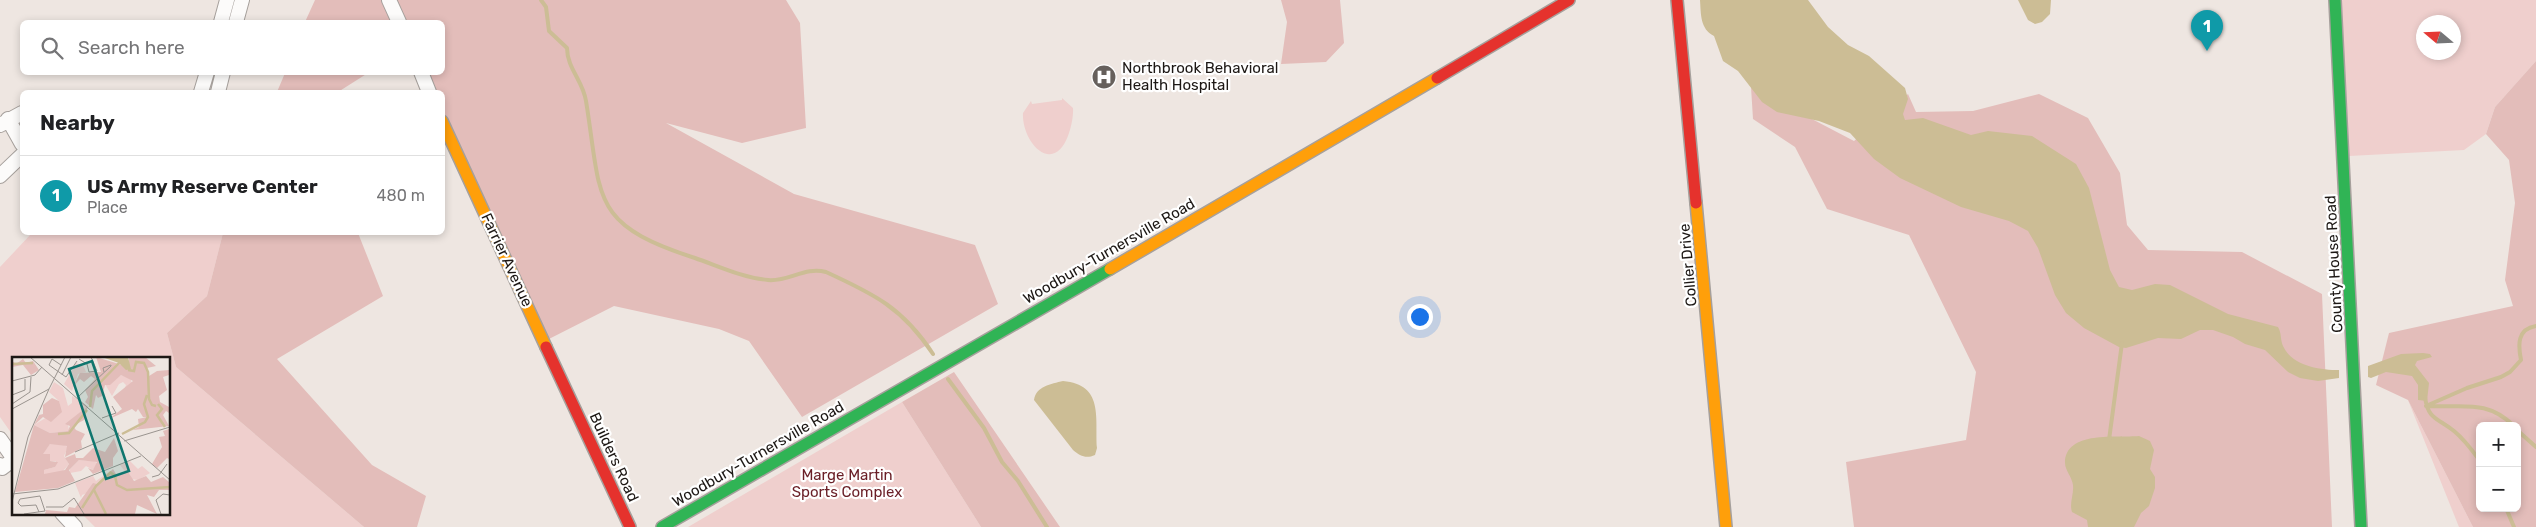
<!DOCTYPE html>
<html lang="en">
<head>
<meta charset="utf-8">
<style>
	body { margin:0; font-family:Rubik,sans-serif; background:#f6f6f6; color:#202124 }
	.controls { position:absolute; right:15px; bottom:15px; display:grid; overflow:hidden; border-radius:8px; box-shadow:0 2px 8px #0003 }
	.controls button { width:45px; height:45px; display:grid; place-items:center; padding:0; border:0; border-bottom:1px solid #e0e0e0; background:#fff; color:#202124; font:25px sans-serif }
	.compass { position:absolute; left:2416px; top:15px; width:45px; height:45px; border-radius:50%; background:#fff; box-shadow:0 2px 8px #0003; rotate:289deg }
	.you { position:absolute; left:1419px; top:316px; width:18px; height:18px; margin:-12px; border:4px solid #fff; border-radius:50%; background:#1a73e8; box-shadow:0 0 0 8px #1a73e833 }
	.badge { display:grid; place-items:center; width:32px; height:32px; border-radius:50%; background:#7c3aed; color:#fff; font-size:16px; font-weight:700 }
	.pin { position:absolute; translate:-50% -41px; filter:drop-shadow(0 1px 2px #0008) }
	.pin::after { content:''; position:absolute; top:26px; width:18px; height:15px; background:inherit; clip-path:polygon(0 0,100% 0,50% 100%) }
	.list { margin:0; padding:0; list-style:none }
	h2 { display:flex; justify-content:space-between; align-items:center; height:65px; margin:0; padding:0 20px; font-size:21px }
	h2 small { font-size:16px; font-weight:400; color:#757577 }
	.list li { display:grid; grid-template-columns:32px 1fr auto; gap:15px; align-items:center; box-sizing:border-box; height:80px; padding:0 20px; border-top:1px solid #e0e0e0 }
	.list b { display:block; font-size:19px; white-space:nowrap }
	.list p { margin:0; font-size:16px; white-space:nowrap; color:#757577 }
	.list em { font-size:16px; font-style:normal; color:#757577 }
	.icon { flex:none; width:28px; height:28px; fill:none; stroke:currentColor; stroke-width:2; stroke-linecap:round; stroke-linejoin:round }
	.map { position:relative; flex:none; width:2536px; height:527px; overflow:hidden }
	.search { position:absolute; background:#fff; box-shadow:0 2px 8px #0003; left:20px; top:20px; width:425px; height:55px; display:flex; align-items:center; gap:12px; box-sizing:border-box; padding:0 18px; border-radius:8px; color:#757577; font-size:19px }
	.panel { position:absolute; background:#fff; box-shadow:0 2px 8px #0003; left:20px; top:90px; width:425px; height:145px; border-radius:8px }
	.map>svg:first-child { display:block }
	.green { fill:#efcfcd; fill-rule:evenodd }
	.forest { fill:#e3bdba; fill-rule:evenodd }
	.water { fill:#ccbd95 }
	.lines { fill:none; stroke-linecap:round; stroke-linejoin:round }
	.stream { stroke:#ccbd95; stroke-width:4 }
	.street-casing { stroke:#a6a09c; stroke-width:16 }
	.fast-casing { stroke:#a6a09c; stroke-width:14 }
	.slow-casing { stroke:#a6a09c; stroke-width:14 }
	.jam-casing { stroke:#a6a09c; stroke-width:14 }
	.street { stroke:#fcfbfa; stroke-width:14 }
	.fast { stroke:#30b455; stroke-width:11 }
	.slow { stroke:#ff9f0a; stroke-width:11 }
	.jam { stroke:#e5322d; stroke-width:11 }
	.labels { text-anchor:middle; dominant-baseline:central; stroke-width:4.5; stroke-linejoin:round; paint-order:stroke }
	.poi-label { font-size:15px; fill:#1d1815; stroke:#fff; text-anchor:start }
	.street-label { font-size:15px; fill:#1d1815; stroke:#fff }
	.park-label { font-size:15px; fill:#6a1f27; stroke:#fff }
	.inset-river { fill:none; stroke:#ccbd95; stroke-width:2.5 }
	.inset-road { fill:none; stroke:#9a948f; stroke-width:1 }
	.view { fill:#0f766e; fill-opacity:0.15; stroke:#0f766e; stroke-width:2.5 }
	.inset-edge { fill:none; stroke:#1d1815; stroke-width:2.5 }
</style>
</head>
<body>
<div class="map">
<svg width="2536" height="527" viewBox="0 0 2536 527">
	<rect width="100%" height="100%" fill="#eee6e1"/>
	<path class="green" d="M 2341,0 L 2536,0 L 2536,61 L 2495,107 L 2486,134 L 2464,150 L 2349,156 ZM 2424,22 L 2454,22 L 2454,52 L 2424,52 Z
		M 1062,98 L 1073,108 C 1074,121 1066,158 1047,154 C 1031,150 1022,127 1023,113 L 1031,101 L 1032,104 L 1062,100 Z
		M 32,233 L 223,233 L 207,296 L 167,333 L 176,367 L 364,527 L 95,527 L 81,513 L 169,513 L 169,358 L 14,358 L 14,437 L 0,417 L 0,267 Z
		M 2408,400 L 2473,527 L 2459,527 Z
		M 902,402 L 981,527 L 688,527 Z"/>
	<path class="forest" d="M 315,0 L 786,0 L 800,23 L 806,128 L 742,143 L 666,123 L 794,194 L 975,245 L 998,304 L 802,417 L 749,341 L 719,329 L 614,306 L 543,342 L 443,119 L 442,92 L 431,92 L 422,73 L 442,72 L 442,22 L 305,22 Z
		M 1281,0 L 1340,0 L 1344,43 L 1326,62 L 1281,64 L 1287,22 Z
		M 2536,61 L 2536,527 L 2473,527 L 2408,400 L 2376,385 L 2389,333 L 2513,306 L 2505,280 L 2515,203 L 2509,160 L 2486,134 L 2495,107 ZM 2480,426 L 2517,426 L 2517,508 L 2480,508 Z
		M 285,73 L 285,72 L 368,73 L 338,92 L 277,92 Z
		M 1751,87 L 1854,141 L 1908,94 L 1916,112 L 1973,111 L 2039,94 L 2088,118 L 2120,173 L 2127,225 L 2148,250 L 2242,252 L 2322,294 L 2332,527 L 1854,527 L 1846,462 L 1966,440 L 1976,372 L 1909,235 L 1827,209 L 1795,147 L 1753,119 Z
		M 223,233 L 358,233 L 383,296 L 277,359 L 372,465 L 426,496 L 417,527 L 364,527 L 176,367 L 167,333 L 207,296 Z
		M 954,372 L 1060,527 L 981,527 L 902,402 Z"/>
	<path class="water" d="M 1700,0 L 1808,0 L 1828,27 L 1848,45 L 1869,56 L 1905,88 L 1908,99 L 1903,114 L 1905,120 L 1923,118 L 1971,135 L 1988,131 L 2032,136 L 2076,164 L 2089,188 L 2110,270 L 2119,287 L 2132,290 L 2155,284 L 2170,285 L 2228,314 L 2278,327 C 2282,334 2280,339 2283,346 C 2292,366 2320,370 2339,370 L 2339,378 L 2318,381 L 2300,378 L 2288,372 L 2265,350 L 2245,344 L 2233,337 L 2213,330 L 2200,330 L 2181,339 L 2158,338 L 2126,348 L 2119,347 L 2084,328 L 2066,313 L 2055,295 L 2038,248 L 2028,231 L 2009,221 L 1961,207 L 1900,178 L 1874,159 L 1850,133 L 1819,121 L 1777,112 L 1762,102 L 1738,71 L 1723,61 L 1714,36 C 1700,29 1701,14 1700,0 Z
		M 2018,0 L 2051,0 L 2050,14 L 2042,22 L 2035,24 L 2028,20 Z
		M 2423,353 L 2430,354 L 2432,357 L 2417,361 L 2415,365 L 2429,383 L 2427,401 L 2418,400 L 2418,385 L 2412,376 L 2386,372 L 2371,378 L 2368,377 L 2368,366 L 2401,354 Z
		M 1063,381 C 1104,385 1095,417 1097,448 L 1095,455 C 1086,459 1080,456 1073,450 L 1034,400 C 1036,386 1051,384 1063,381 Z
		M 2139,436 L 2150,441 L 2154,450 L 2150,469 L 2155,477 L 2155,488 L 2149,506 L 2141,513 L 2134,527 L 2088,527 L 2087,520 L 2072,512 C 2069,503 2074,495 2073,485 C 2072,477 2065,470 2065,463 C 2065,430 2118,438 2139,436 Z"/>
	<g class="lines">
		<path class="stream" d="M 541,0 L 546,7 L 549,31 L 567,48 C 567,68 583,81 586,101 C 602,199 589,224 695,258 C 718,266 743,278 768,280 C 789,282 805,266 826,272 C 874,294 903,308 933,354
			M 948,379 L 984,428 L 1002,462 L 1018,481 L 1047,527
			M 2425,397 C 2428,420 2438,418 2454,431 C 2465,440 2472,450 2480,461
			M 2426,406 L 2467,388 L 2501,377 L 2510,372 L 2521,360 C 2518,345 2517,329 2536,326
			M 2429,406 C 2463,408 2487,399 2514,426
			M 2517,430 L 2536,447
			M 2109,440 L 2122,343
			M 2506,508 L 2514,527"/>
		<defs>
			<path id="street" d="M 389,0 L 399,22
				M 221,22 L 227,0
				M 236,22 L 242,0
				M 421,72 L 429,92
				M 201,92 L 207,72
				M 218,92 L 223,72
				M 8,119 L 22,144
				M 0,125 L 22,113
				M 0,176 L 22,155
				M 0,439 L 14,459
				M 0,465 L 2,468 L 14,459
				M 62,513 L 75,527"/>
			<path id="fast" d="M 2335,0 L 2361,527
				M 662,527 L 1110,269"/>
			<path id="slow" d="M 442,121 L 546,347
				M 1696,203 L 1726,527
				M 1110,269 L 1437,78"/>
			<path id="jam" d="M 1677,0 L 1696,203
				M 1437,78 L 1569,0
				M 546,347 L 630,527"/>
		</defs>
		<use href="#street" class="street-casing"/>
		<use href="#fast" class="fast-casing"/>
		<use href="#slow" class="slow-casing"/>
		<use href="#jam" class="jam-casing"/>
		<use href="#street" class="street"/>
		<use href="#fast" class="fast"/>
		<use href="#slow" class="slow"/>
		<use href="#jam" class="jam"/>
	</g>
	<defs>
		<symbol id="hospital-disc" viewBox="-11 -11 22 22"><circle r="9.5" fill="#66605c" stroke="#fff"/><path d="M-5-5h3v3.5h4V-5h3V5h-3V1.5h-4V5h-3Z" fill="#fff"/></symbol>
	</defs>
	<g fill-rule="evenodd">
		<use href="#hospital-disc" x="1090" y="63" width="28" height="28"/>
	</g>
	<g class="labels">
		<g class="poi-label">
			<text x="1122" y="68">Northbrook Behavioral<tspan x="1122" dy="17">Health Hospital</tspan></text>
		</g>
		<g class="street-label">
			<text transform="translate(1109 251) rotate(-30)">Woodbury-Turnersville Road</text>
			<text transform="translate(507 260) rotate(65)">Farrier Avenue</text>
			<text transform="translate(2334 264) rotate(-93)">County House Road</text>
			<text transform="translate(1688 265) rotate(-95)">Collier Drive</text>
			<text transform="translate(758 454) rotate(-30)">Woodbury-Turnersville Road</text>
			<text transform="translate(614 457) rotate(65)">Builders Road</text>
		</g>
		<g class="park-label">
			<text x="847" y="475">Marge Martin<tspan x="847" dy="17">Sports Complex</tspan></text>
		</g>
	</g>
	<g transform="translate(12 357)">
		<rect width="158" height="158" fill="#eee6e1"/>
		<path d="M 64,6 L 72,10 L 74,15 L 66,17 L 60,34 L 52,27 ZM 109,18 L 118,21 L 120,26 L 112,33 L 114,28 L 111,25 L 107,27 L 100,39 L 93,27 ZM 42,25 L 51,31 L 56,49 L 60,46 L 60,39 L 76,49 L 56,67 L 57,74 L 38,76 L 22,68 L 48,52 L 47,44 L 37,35 ZM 48,86 L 56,90 L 52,99 L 57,107 L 51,114 L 32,118 L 32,113 L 43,110 L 44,104 L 38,104 L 38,97 L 30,97 L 38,87 ZM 67,103 L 82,104 L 86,107 L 81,113 L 74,109 L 69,114 L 58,116 L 58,112 ZM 118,104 L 126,112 L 130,109 L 138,116 L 126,123 L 119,122 L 108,108 ZM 98,114 L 75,136 L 70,138 L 69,141 L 63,126 L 81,119 L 84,124 Z" fill="#efcfcd"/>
		<path d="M 84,0 L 117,10 L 117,0 L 133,0 L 144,9 L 135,11 L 137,19 L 145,14 L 157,13 L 157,18 L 151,20 L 155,33 L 147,39 L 148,45 L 157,50 L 157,56 L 154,54 L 151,58 L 157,69 L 121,73 L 110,78 L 127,70 L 126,62 L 135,60 L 131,60 L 126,52 L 124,55 L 120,52 L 97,62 L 110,52 L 101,40 L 121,24 L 109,18 L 98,28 L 93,28 L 90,39 L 86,41 L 84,38 L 81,52 L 73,45 L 76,40 L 73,33 L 83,22 L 79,19 L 72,25 L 68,22 L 61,30 L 68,16 L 89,15 ZM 11,2 L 14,6 L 21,4 L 27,13 L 19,18 L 11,8 L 0,10 L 0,4 L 4,7 ZM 40,41 L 47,44 L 50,55 L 39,65 L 31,60 L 22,68 L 27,58 L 31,57 L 31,48 ZM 76,49 L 72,63 L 61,69 L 64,73 L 73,77 L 69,84 L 70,91 L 53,100 L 55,89 L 38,87 L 31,97 L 38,97 L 38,104 L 46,105 L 43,110 L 32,113 L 32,117 L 53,113 L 57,107 L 53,101 L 63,97 L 64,101 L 71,101 L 81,91 L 93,95 L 102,81 L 106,94 L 101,101 L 101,109 L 81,117 L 76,111 L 81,113 L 85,105 L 67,103 L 57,113 L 63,124 L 46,131 L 3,135 L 22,68 L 38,76 L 56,74 L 58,69 L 53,67 ZM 157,72 L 157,102 L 155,101 L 145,111 L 140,107 L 150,90 L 147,80 L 153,79 L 151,74 ZM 101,112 L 104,117 L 116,115 L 122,124 L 134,119 L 139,125 L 151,120 L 157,125 L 157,133 L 147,133 L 142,140 L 135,138 L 145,157 L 125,148 L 123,157 L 33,157 L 34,153 L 55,155 L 57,150 L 63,151 L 81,126 L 85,127 Z" fill="#e3bdba"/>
		<path d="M 90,0 L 116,0 L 119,12 L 114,13 L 107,6 Z" fill="#ccbd95"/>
		<path class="inset-river" d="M 0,7 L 21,6M 116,13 L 122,14 L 124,5 L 132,6 L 136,15 L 137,42 L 140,48 L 144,49M 146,47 L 150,52 L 145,58 L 153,70M 78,50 L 80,34 L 108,5M 46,77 L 57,76 L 75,53M 110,77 L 133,65 L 136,60 L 132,47 L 135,38M 98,115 L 103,119 L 105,128 L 115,133 L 158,130M 82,133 L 94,157M 70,151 L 84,129 L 99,115"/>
		<path class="inset-road" d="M 18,0 L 158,123M 67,2 L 75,7 L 77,15 L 85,14 L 79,0M 49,8 L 40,2 L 37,8 L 54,20M 50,18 L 59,0M 54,20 L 65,4M 0,24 L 23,18 L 30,10M 0,38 L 13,33 L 13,22M 66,40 L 99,9 L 99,8 L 91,11 L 92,15M 0,47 L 18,35 L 19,20M 0,52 L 37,32 L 53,0M 90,61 L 104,56 L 100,49M 112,84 L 158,70M 63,95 L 107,76M 140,120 L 147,118 L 155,107M 0,137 L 46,132 L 129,99M 0,145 L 16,80 L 37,32M 34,150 L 51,150 L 62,141 L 72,157M 27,155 L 24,148 L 9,149 L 6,146 L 8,142 L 28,139M 12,157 L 33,154 L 28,139M 149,157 L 144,143 L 151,137 L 158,138"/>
		<path class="view" d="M 80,4 L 117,114 L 94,122 L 57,12 Z"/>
		<rect width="158" height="158" class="inset-edge"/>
	</g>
</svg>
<div class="controls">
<button>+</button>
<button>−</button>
</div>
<svg class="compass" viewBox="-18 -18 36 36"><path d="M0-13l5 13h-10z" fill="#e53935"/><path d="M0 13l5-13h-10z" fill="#757577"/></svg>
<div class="you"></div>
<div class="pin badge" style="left:2207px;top:51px;background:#0f9aa8">1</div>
<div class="search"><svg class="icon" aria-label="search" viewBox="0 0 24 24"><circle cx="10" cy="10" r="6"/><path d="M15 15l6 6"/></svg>Search here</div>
<section class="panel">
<h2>Nearby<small></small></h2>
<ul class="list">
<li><span class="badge" style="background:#0f9aa8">1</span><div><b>US Army Reserve Center</b><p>Place</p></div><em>480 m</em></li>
</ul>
</section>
</div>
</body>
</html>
